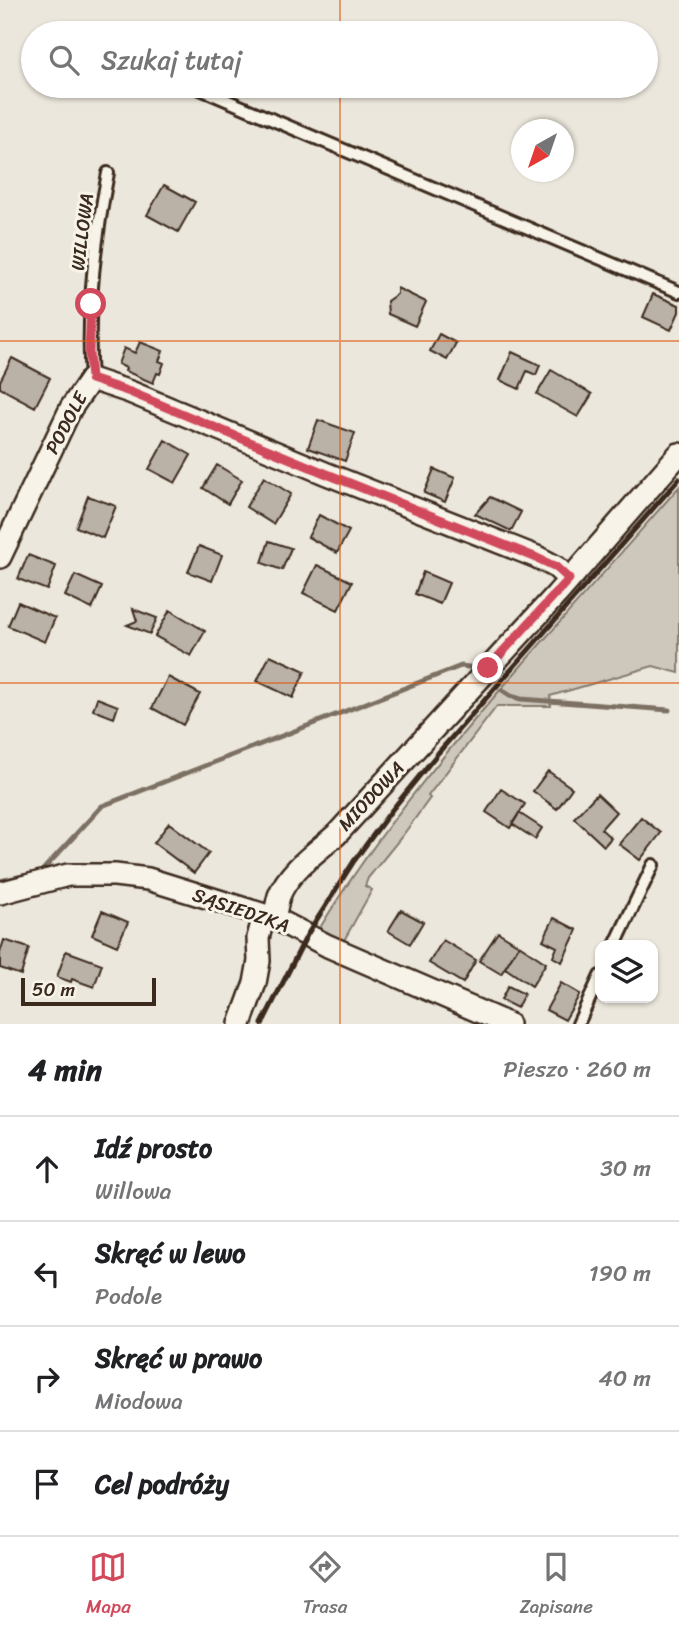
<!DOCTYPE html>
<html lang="pl">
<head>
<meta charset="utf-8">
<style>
	body { margin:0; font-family:Sriracha,sans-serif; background:#f2f2f2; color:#202124 }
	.controls { position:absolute; right:21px; bottom:21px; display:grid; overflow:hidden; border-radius:14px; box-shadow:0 2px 5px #0004 }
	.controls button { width:63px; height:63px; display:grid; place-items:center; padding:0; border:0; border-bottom:2px solid #e0e0e0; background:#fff; color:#202124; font:35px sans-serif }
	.compass { position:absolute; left:511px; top:119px; width:63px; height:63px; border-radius:50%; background:#fff; box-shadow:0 2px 5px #0004; rotate:220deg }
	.scale { position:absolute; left:21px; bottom:18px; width:135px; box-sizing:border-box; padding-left:7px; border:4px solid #3b2a1e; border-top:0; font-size:19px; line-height:24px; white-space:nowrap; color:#3b2a1e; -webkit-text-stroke:5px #f7f3e8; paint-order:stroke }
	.stop { position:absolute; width:21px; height:21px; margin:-16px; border:5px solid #d1495b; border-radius:50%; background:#fff }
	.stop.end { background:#d1495b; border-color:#fff; box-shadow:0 2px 7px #0008 }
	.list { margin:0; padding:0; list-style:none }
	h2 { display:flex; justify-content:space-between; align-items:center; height:91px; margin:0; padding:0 28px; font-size:30px }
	h2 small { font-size:23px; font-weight:400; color:#757577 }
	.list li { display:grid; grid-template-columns:46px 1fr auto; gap:21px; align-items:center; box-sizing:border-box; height:105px; padding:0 28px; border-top:2px solid #e0e0e0 }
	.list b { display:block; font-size:26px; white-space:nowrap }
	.list p { margin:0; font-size:23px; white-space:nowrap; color:#757577 }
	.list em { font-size:23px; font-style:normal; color:#757577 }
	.icon { flex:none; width:38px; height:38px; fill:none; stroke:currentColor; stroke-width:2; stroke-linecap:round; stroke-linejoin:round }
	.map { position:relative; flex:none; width:679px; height:1024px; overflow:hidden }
	.search { position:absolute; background:#fff; box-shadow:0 2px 5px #0004; left:21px; right:21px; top:21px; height:77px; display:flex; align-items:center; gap:18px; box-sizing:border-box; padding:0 24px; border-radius:38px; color:#757577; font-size:26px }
	.sheet { height:511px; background:#fff }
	nav { display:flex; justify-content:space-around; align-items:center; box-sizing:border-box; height:98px; border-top:2px solid #e0e0e0; background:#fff; font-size:19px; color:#757577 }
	nav a { display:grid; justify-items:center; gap:4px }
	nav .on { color:#d1495b }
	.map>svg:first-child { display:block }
	.green { fill:#cec8bc; stroke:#84796d; stroke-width:2 }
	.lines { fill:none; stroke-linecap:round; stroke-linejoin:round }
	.stream { stroke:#7c7064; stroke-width:5 }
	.building { fill:#bab2a7; stroke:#3b2a1e; stroke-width:2 }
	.lane-casing { stroke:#3b2a1e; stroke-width:16 }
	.street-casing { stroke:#3b2a1e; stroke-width:26 }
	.lane { stroke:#f7f3e8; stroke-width:10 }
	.street { stroke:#f7f3e8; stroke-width:21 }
	.rail { stroke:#3b2a1e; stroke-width:5 }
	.route { stroke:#d1495b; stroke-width:9 }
	.grid { fill:none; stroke:#df570d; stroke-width:2; stroke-opacity:0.55 }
	.labels { text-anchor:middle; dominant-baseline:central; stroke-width:6; stroke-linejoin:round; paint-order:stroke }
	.street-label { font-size:19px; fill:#3b2a1e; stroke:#f7f3e8 }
</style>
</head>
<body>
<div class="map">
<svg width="679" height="1024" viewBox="0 0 679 1024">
	<rect width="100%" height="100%" fill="#ece7dc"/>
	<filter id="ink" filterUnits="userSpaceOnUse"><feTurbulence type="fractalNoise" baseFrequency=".0143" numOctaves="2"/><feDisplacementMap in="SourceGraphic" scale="14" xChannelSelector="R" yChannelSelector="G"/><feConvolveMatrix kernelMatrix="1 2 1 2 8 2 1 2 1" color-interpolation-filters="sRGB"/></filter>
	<g filter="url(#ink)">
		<path class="green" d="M 679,487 L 679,673 L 653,666 L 550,696 L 551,706 L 497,706 L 428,796 L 430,798 L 403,835 L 368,878 L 365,886 L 372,890 L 342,944 L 318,931 C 381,826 461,734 542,642 C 588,591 633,539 679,487 Z"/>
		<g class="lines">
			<path class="stream" d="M 502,690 L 511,696 L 521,699 L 669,710
				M 37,873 L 41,872 L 102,806 L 461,666 L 476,668
				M 0,881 L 28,875"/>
		</g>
		<path class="building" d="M 164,185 L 195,202 L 178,232 L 147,215 Z
			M 397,288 L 426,302 L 415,326 L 388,314 L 387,301 L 397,294 Z
			M 653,294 L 679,305 L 679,312 L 671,330 L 643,317 Z
			M 439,334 L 456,343 L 447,360 L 430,351 Z
			M 140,342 L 163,351 L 159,361 L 164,363 L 160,374 L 157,373 L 153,383 L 125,371 L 126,368 L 118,364 L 124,348 L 135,353 Z
			M 512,352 L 540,365 L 536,375 L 527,371 L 519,389 L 500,380 Z
			M 12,358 L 50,378 L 35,407 L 0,388 L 0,381 Z
			M 551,370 L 592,394 L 578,417 L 537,394 Z
			M 318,420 L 355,433 L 345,461 L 308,448 Z
			M 165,440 L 191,455 L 175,483 L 149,469 Z
			M 217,465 L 242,480 L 228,504 L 203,488 Z
			M 434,469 L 455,478 L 445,502 L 424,493 Z
			M 264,477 L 291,494 L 273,524 L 246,507 Z
			M 88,496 L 116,506 L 103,538 L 76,527 Z
			M 490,497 L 521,512 L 511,531 L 475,514 Z
			M 319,515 L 349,531 L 337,553 L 308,537 Z
			M 269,541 L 291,548 L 282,570 L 262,563 Z
			M 199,546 L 222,555 L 212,581 L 188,572 Z
			M 28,555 L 56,566 L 47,590 L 18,579 Z
			M 317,565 L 352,582 L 338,610 L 303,593 Z
			M 423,572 L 449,583 L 440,604 L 415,594 Z
			M 75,575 L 102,587 L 92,609 L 65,596 Z
			M 18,602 L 55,618 L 45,642 L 8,626 Z
			M 133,609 L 157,618 L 150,634 L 127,625 L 137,621 Z
			M 170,610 L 205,631 L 191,656 L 155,636 Z
			M 270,655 L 305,671 L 293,698 L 257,681 Z
			M 168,677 L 200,694 L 183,725 L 152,708 Z
			M 97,698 L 118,706 L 114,718 L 93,710 Z
			M 548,771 L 572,788 L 557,809 L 533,791 Z
			M 501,789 L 525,804 L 510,828 L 486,812 Z
			M 597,794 L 616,812 L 601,829 L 611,838 L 604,846 L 574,818 Z
			M 519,813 L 542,828 L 535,839 L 512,824 Z
			M 641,817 L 661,833 L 640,860 L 619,844 Z
			M 169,823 L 209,853 L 194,873 L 154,843 Z
			M 401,910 L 423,922 L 410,944 L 388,931 Z
			M 102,911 L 128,922 L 117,946 L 92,935 Z
			M 554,918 L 577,930 L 562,962 L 553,957 L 557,947 L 543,940 Z
			M 498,932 L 519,945 L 501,974 L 479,961 Z
			M 4,940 L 29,948 L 21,975 L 0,968 L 0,953 Z
			M 443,940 L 476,960 L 463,983 L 429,963 Z
			M 519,945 L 546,963 L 532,986 L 505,968 Z
			M 66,951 L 102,964 L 94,987 L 72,979 L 71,982 L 57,977 Z
			M 561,983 L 580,994 L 565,1020 L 546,1010 Z
			M 508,986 L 524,994 L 517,1008 L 501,1000 Z"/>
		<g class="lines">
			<defs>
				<path id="lane" d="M 193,86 L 679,292
					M 91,379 C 86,310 95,240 108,173
					M 615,945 L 653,865
					M 578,1024 L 600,976"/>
				<path id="street" d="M 0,557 L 71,408 L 91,379 L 130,392 L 327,474 L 537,557 L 556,567 L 569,579
					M 0,893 L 68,875 L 115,875 L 148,879 L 274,918 L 328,946 L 508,1024
					M 274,918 C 276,911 277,903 279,896 C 289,870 317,852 337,834 L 557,594 L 679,454
					M 240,1024 L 255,983 L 259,961 L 258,938 L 264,916"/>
			</defs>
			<use href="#lane" class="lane-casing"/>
			<use href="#street" class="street-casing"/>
			<use href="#lane" class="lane"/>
			<use href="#street" class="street"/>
			<path class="rail" d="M 262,1024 L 307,935 L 354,861 L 391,811 L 438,753 L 679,479"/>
		</g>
	</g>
	<g class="lines" filter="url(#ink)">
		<path class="route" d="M 91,304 L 89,352 L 91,379 L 130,392 L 327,474 L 537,558 L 556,567 L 569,579 L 488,668"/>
	</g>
	<path class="grid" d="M 340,0 L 340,33M 340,86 L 340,1024M 0,341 L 679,341M 0,683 L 679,683"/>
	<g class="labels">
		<g class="street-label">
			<text transform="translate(82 232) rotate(-83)">WILLOWA</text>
			<text transform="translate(66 423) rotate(-62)">PODOLE</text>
			<text transform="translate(371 796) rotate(-47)">MIODOWA</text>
			<text transform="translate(241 910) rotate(19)">SĄSIEDZKA</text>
		</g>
	</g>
</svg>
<div class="controls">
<button><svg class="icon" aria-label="layers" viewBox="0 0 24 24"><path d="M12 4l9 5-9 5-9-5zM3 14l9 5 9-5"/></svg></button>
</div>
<svg class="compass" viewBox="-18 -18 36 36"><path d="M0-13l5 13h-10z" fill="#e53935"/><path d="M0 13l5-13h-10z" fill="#757577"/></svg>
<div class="scale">50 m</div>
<div class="stop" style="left:91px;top:304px"></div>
<div class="stop end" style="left:488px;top:668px"></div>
<div class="search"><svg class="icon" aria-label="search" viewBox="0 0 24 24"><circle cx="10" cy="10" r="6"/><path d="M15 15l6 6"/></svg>Szukaj tutaj</div>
</div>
<section class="sheet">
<h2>4 min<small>Pieszo · 260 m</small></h2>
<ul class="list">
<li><svg class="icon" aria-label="ahead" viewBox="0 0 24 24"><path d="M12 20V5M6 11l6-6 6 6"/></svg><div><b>Idź prosto</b><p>Willowa</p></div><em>30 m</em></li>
<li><svg class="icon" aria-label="left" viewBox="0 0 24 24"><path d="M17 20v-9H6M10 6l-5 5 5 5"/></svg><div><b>Skręć w lewo</b><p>Podole</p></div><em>190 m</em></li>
<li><svg class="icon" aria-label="right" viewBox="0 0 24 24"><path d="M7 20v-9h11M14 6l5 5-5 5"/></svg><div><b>Skręć w prawo</b><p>Miodowa</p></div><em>40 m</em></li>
<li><svg class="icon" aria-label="arrive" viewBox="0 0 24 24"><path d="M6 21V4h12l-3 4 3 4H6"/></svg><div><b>Cel podróży</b></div></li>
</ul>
</section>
<nav>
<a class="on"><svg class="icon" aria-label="map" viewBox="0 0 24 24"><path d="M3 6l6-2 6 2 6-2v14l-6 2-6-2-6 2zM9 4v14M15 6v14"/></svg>Mapa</a>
<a><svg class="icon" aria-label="directions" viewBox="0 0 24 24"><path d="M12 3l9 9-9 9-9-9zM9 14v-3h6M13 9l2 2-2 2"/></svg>Trasa</a>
<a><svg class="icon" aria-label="saved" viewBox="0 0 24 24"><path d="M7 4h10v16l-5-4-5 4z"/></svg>Zapisane</a>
</nav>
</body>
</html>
